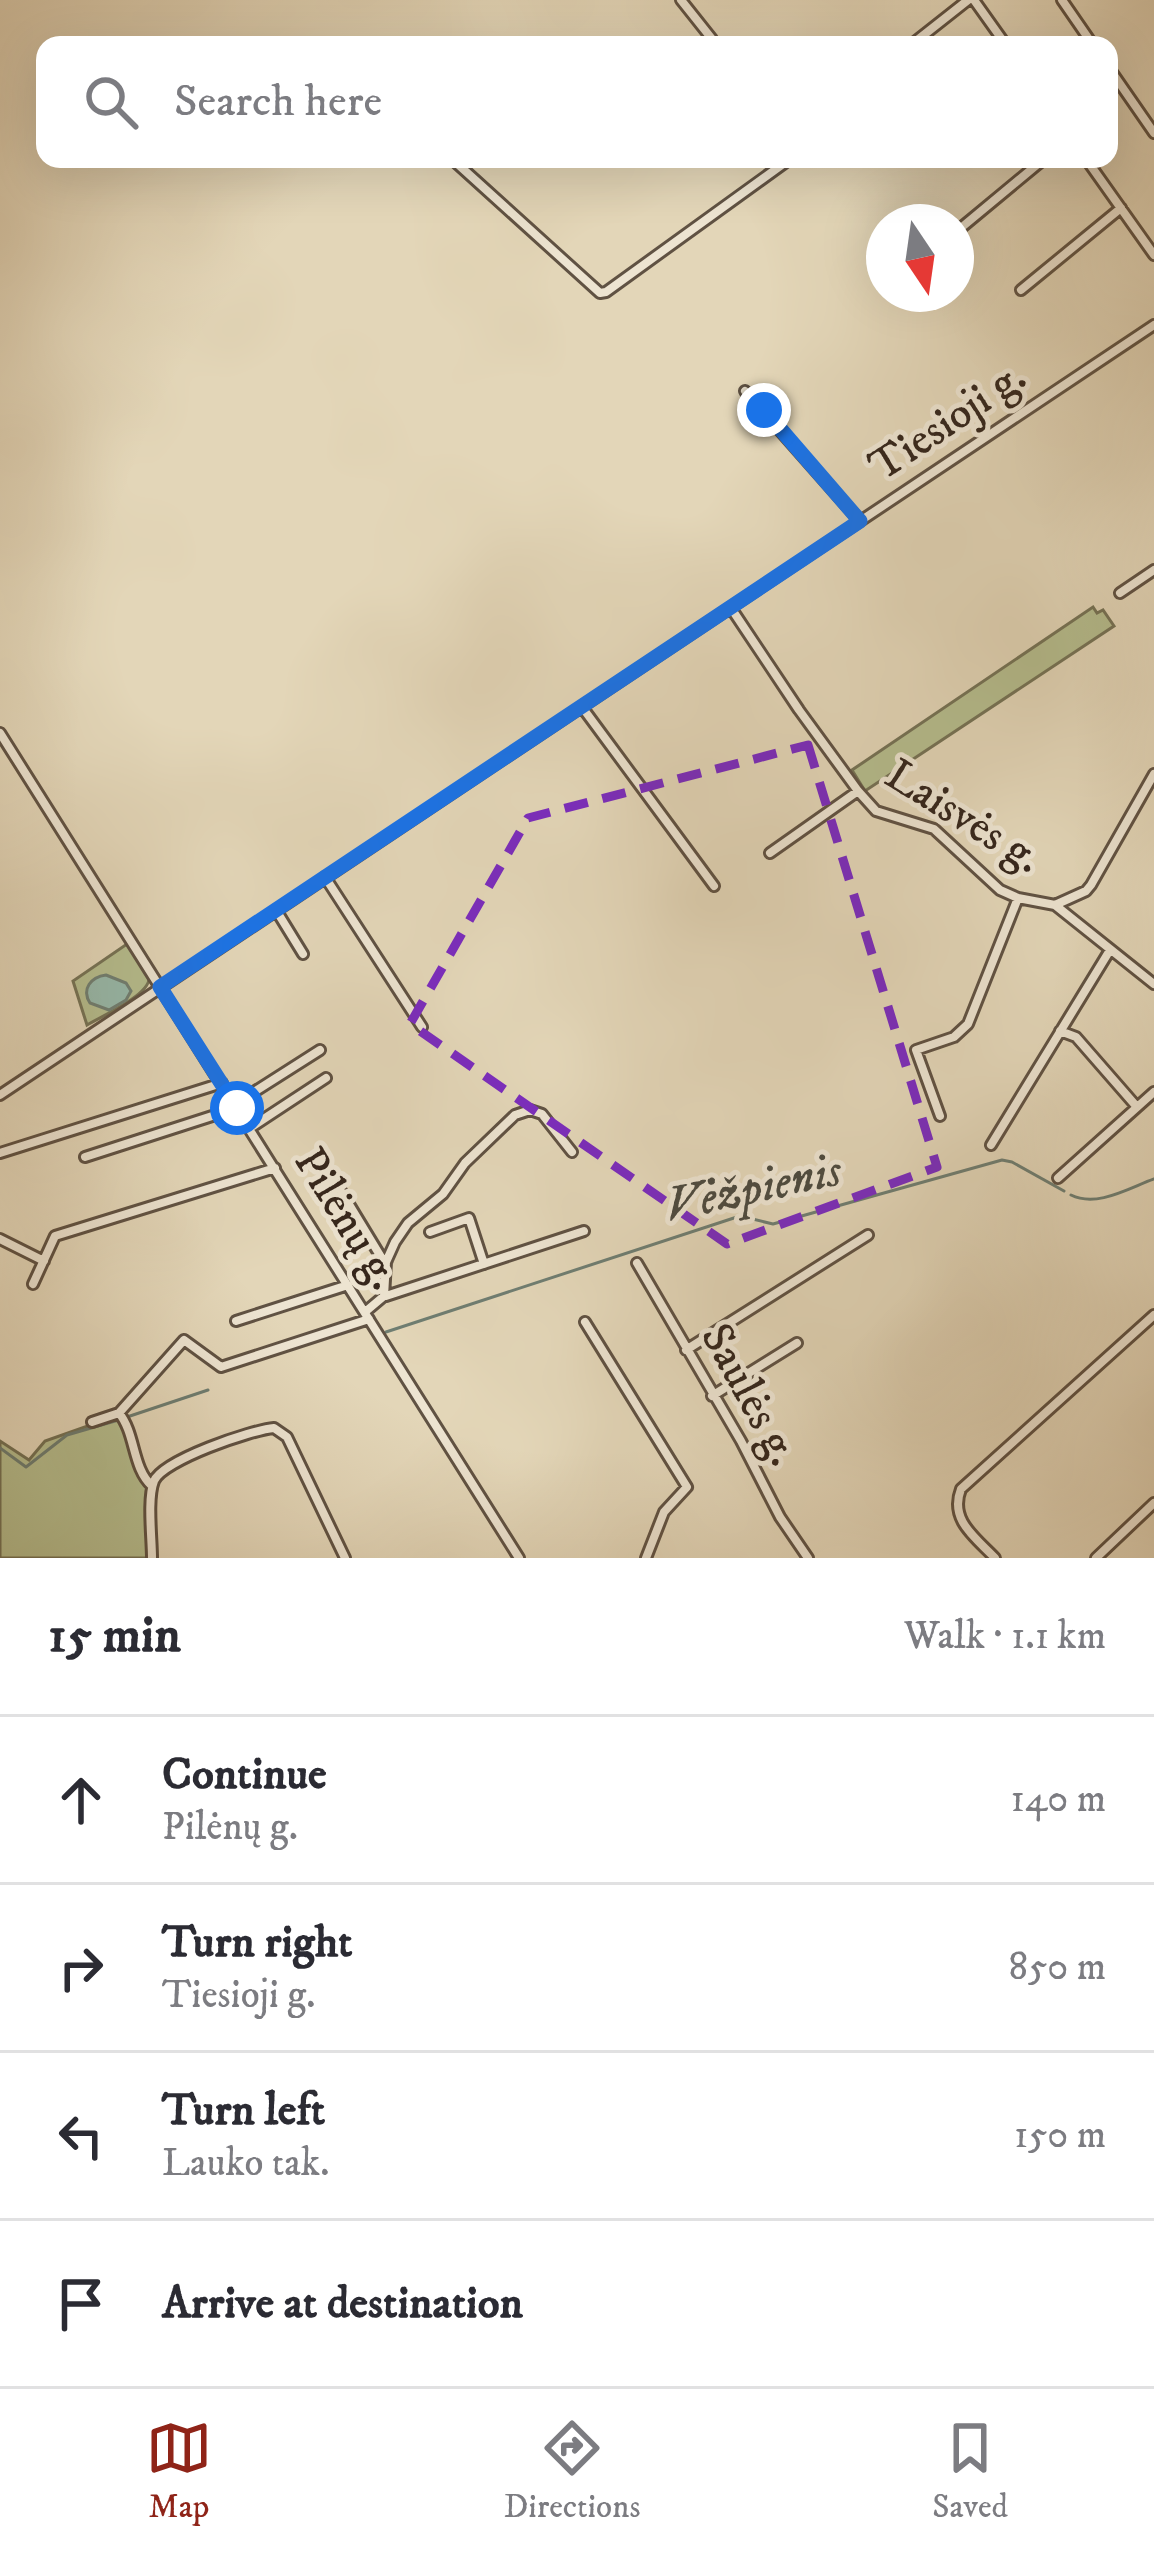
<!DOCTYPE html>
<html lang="en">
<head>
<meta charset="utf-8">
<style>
	body { margin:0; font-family:"IM FELL DW Pica",serif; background:#f2f2f3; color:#2b2b33 }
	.compass { position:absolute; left:866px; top:204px; width:108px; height:108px; border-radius:50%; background:#fff; box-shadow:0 12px 48px #0002; rotate:167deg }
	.stop { position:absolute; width:36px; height:36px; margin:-27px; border:9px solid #1a73e8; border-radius:50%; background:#fff }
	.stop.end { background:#1a73e8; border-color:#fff; box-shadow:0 3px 12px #0008 }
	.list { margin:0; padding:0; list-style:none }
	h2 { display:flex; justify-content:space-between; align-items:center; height:156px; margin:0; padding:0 48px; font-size:51px }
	h2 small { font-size:39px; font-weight:400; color:#7c7c81 }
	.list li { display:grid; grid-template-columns:78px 1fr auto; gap:36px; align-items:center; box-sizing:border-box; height:168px; padding:0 48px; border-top:3px solid #e1e1e2 }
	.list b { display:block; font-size:45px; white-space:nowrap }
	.list p { margin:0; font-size:39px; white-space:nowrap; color:#7c7c81 }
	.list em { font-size:39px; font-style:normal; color:#7c7c81 }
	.icon { flex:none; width:66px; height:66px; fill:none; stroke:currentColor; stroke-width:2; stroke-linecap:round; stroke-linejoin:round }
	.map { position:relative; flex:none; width:1154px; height:1558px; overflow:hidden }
	.search { position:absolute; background:#fff; box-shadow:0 12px 48px #0002; left:36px; right:36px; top:36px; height:132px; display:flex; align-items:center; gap:30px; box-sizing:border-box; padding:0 42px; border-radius:24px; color:#7c7c81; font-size:45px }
	.sheet { height:828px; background:#fff }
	nav { display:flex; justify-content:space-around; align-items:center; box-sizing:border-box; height:168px; border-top:3px solid #e1e1e2; background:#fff; font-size:33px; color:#7c7c81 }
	nav a { display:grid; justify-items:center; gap:6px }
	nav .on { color:#8f2418 }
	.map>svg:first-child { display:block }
	.green { fill:#b5bd8e; stroke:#757255; stroke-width:3 }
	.water { fill:#96b9ab; stroke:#6f7e72; stroke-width:3 }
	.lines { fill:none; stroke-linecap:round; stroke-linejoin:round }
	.stream { stroke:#6f7e72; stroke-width:3 }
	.minor-casing { stroke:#605243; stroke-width:14 }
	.minor { stroke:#ede4d1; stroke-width:8 }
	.route { stroke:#1a73e8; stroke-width:15 }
	.marked { fill:none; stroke:#7b2cbf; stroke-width:9; stroke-dasharray:24 15; stroke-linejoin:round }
	.labels { text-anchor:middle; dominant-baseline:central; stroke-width:10; stroke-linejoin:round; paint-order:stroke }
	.street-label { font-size:45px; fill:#35261c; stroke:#ede4d1 }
	.water-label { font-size:48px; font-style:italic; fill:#4d4b40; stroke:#ede4d1 }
</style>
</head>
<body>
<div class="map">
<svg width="1154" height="1558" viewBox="0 0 1154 1558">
	<rect width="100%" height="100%" fill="#e3d6b8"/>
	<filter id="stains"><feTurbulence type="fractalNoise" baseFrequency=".00167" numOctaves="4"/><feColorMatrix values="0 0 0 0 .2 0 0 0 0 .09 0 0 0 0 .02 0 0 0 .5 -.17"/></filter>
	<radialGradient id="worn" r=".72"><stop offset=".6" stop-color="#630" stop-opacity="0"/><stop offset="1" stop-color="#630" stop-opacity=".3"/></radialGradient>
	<path class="green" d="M 1093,607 L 1097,613 L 1103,610 L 1114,626 L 865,791 L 852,770 Z
		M 127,944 C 133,952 148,967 149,978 C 150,995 100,1017 87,1025 L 73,981 Z
		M 119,1415 L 140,1478 L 147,1488 L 149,1558 L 0,1558 L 0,1441 L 29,1460 L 45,1441 Z"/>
	<path class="water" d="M 106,975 L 126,983 L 131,991 L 126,1000 L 109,1010 L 90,1003 C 81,989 91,977 106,975 Z"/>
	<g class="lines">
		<path class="stream" d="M 1071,1195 C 1097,1208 1129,1188 1154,1179
			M 386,1332 L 740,1216 L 773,1224 L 1002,1160 L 1012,1162 L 1064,1191
			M 127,1417 L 208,1390
			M 0,1448 L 26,1467 L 67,1435 L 122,1419"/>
		<defs>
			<path id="minor" d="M 681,0 L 712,39 L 706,45
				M 974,0 L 1006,45
				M 1062,0 L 1093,45
				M 911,45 L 968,0
				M 1109,68 L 1154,133
				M 452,159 L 600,293 L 606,292 L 790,159
				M 1086,159 L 1154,255
				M 908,161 L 911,159
				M 956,232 L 1044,159
				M 1021,290 L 1121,208
				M 745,391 L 859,520
				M 1120,593 L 1154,570
				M 731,608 L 799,710 L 858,791 L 876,811 L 934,829 L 1000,890 L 1018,898 L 1055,905 L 1154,984
				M 582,707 L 714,886
				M 0,733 L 519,1558
				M 770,853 L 858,791
				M 325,877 L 422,1027
				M 1055,905 L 1086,891 L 1091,885 L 1154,774
				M 276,910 L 303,954
				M 1060,1031 L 1076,1037 L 1137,1107
				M 0,1095 L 1154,325
				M 235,1104 L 320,1050
				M 940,1116 L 916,1050 L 954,1037 L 968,1024 L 1018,898
				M 250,1128 L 326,1078
				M 991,1145 L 1110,950
				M 0,1153 L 222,1083
				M 85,1157 L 237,1108
				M 330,1173 L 381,1257 L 387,1260
				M 1058,1178 L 1154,1092
				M 430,1232 L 469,1218 L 484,1264
				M 0,1239 L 44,1261
				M 637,1263 L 741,1441 L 780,1517 L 808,1558
				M 33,1284 L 55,1236 L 275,1168
				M 386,1296 L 584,1231
				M 365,1312 L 384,1296 L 386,1262 L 395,1242 L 408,1223 L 443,1194 L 465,1163 L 515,1115 L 530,1110 L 542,1114 L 572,1152
				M 236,1321 L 348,1285
				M 585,1322 L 687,1487 L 664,1512 L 646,1558
				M 686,1350 L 868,1235
				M 712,1396 L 797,1343
				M 119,1413 C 136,1434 132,1468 152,1486
				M 92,1422 L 119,1413 L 184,1340 L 221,1367 L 369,1319
				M 152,1558 C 152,1538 147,1499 154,1481 C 163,1460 251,1430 274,1428 L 287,1437 L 345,1558
				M 995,1558 C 975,1537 949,1520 961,1489 L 1154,1315
				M 1096,1558 L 1154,1503"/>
		</defs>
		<use href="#minor" class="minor-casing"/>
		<use href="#minor" class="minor"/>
	</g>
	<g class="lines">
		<path class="route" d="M 237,1108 L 160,987 L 860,521 L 764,410"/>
	</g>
	<path class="marked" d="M 808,745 L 937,1167 L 727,1244 L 410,1024 L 528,818 Z"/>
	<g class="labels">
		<g class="street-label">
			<text transform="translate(948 422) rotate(-34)">Tiesioji g.</text>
			<text transform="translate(963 817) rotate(32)">Laisvės g.</text>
			<text transform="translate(346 1219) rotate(58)">Pilėnų g.</text>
			<text transform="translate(749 1395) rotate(61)">Saulės g.</text>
		</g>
		<g class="water-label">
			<text transform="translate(753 1189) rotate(-12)">Vėžpienis</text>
		</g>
	</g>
	<rect width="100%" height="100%" filter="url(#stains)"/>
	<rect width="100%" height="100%" fill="url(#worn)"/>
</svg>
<svg class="compass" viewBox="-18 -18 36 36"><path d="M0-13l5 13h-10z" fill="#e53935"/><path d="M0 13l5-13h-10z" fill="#7c7c81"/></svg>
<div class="stop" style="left:237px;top:1108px"></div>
<div class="stop end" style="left:764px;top:410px"></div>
<div class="search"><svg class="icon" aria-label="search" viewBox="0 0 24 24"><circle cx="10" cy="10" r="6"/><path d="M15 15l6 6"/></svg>Search here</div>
</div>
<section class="sheet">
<h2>15 min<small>Walk · 1.1 km</small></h2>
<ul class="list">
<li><svg class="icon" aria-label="ahead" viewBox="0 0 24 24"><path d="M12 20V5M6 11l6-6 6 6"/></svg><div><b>Continue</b><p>Pilėnų g.</p></div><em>140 m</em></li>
<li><svg class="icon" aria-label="right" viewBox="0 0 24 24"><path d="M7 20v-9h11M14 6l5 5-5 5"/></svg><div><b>Turn right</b><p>Tiesioji g.</p></div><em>850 m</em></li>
<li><svg class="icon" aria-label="left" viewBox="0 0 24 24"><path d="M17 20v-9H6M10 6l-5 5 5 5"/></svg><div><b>Turn left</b><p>Lauko tak.</p></div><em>150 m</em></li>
<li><svg class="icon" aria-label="arrive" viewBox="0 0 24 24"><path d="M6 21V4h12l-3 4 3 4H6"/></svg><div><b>Arrive at destination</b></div></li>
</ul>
</section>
<nav>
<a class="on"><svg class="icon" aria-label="map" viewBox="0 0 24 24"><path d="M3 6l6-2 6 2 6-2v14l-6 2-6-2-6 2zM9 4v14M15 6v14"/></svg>Map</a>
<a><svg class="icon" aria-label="directions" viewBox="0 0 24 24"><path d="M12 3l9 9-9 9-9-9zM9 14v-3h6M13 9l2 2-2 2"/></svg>Directions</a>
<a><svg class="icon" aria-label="saved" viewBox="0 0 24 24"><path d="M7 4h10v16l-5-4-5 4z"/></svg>Saved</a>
</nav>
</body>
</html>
